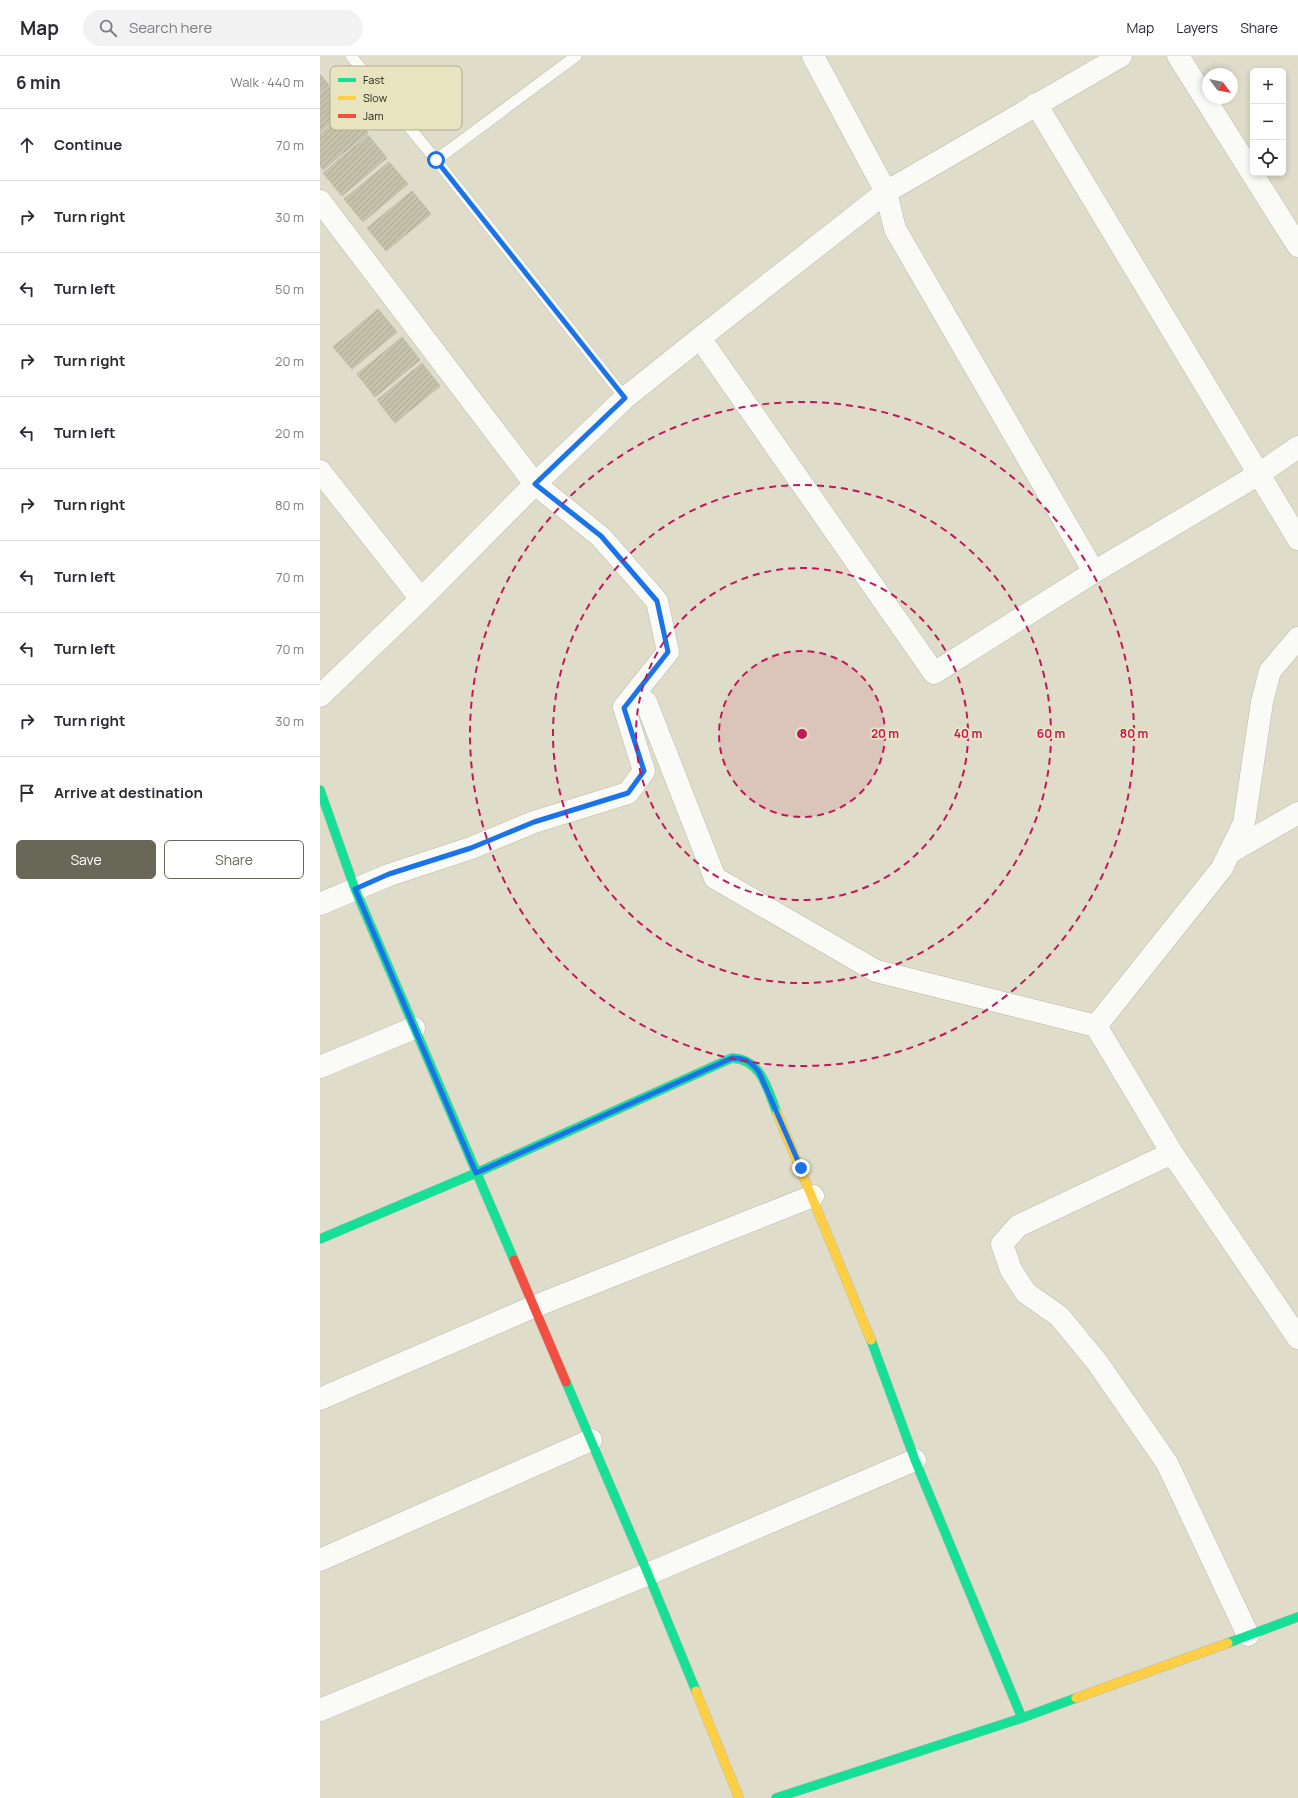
<!DOCTYPE html>
<html lang="en">
<head>
<meta charset="utf-8">
<style>
	body { margin:0; font-family:Manrope,sans-serif; background:#f2f2f3; color:#2b2b33 }
	.controls { position:absolute; right:12px; top:12px; display:grid; overflow:hidden; border-radius:6px; box-shadow:0 2px 6px #0003 }
	.controls button { width:36px; height:36px; display:grid; place-items:center; padding:0; border:0; border-bottom:1px solid #e1e1e2; background:#fff; color:#2b2b33; font:20px sans-serif }
	.compass { position:absolute; left:882px; top:12px; width:36px; height:36px; border-radius:50%; background:#fff; box-shadow:0 2px 6px #0003; rotate:122deg }
	.stop { position:absolute; width:12px; height:12px; margin:-9px; border:3px solid #1a73e8; border-radius:50%; background:#fff }
	.stop.end { background:#1a73e8; border-color:#fff; box-shadow:0 1px 4px #0008 }
	.list { margin:0; padding:0; list-style:none }
	h2 { display:flex; justify-content:space-between; align-items:center; height:52px; margin:0; padding:0 16px; font-size:17px }
	h2 small { font-size:13px; font-weight:400; color:#7c7c81 }
	.list li { display:grid; grid-template-columns:26px 1fr auto; gap:12px; align-items:center; box-sizing:border-box; height:72px; padding:0 16px; border-top:1px solid #e1e1e2 }
	.list b { display:block; font-size:15px; white-space:nowrap }
	.list em { font-size:13px; font-style:normal; color:#7c7c81 }
	.actions { display:flex; gap:8px; padding:12px 16px }
	.actions a { flex:1; padding:9px 0; border:1px solid #696858; border-radius:6px; text-align:center; font-size:14px; color:#696858 }
	.actions .main { background:#696858; color:#fff }
	.icon { flex:none; width:22px; height:22px; fill:none; stroke:currentColor; stroke-width:2; stroke-linecap:round; stroke-linejoin:round }
	.map { position:relative; flex:none; width:978px; height:1742px; overflow:hidden }
	header { display:flex; align-items:center; gap:24px; box-sizing:border-box; height:56px; padding:0 20px; background:#fff; border-bottom:1px solid #e1e1e2 }
	header strong { font-size:19px }
	nav { display:flex; gap:22px; margin-inline-start:auto; font-size:14px }
	.search { width:280px; height:36px; background:#f2f2f3; display:flex; align-items:center; gap:10px; box-sizing:border-box; padding:0 14px; border-radius:22px; color:#7c7c81; font-size:15px }
	main { display:flex }
	aside { flex:1; background:#fff }
	.map>svg:first-child { display:block }
	.building { fill:url(#building-hatch); stroke:#bebdac }
	.lines { fill:none; stroke-linecap:round; stroke-linejoin:round }
	.lane-casing { stroke:#bbbaaa; stroke-width:12 }
	.street-casing { stroke:#bbbaaa; stroke-width:23 }
	.fast-casing { stroke:#bbbaaa; stroke-width:10 }
	.slow-casing { stroke:#bbbaaa; stroke-width:10 }
	.jam-casing { stroke:#bbbaaa; stroke-width:10 }
	.lane { stroke:#fafaf7; stroke-width:11 }
	.street { stroke:#fafaf7; stroke-width:22 }
	.fast { stroke:#16e098; stroke-width:9 }
	.slow { stroke:#ffcf43; stroke-width:9 }
	.jam { stroke:#f24e42; stroke-width:9 }
	.route { stroke:#1a73e8; stroke-width:5 }
	.ring { fill:none; stroke:#c2185b; stroke-width:2; stroke-dasharray:7 5 }
	.key { fill:#e8e4c0; stroke:#afac8e; stroke-width:1 }
	.key-label { font-size:11px; fill:#2a291b }
	.centre { fill:#c2185b; stroke:#e8e4c0; stroke-width:2 }
	.ring-label { font-size:12px; text-anchor:middle; font-weight:bold; fill:#c2185b; stroke:#e8e4c0; stroke-width:3.5; stroke-linejoin:round; paint-order:stroke }
</style>
</head>
<body>
<header>
<strong>Map</strong>
<div class="search"><svg class="icon" aria-label="search" viewBox="0 0 24 24"><circle cx="10" cy="10" r="6"/><path d="M15 15l6 6"/></svg>Search here</div>
<nav><a>Map</a><a>Layers</a><a>Share</a></nav>
</header>
<main>
<aside>
<h2>6 min<small>Walk · 440 m</small></h2>
<ul class="list">
<li><svg class="icon" aria-label="ahead" viewBox="0 0 24 24"><path d="M12 20V5M6 11l6-6 6 6"/></svg><div><b>Continue</b></div><em>70 m</em></li>
<li><svg class="icon" aria-label="right" viewBox="0 0 24 24"><path d="M7 20v-9h11M14 6l5 5-5 5"/></svg><div><b>Turn right</b></div><em>30 m</em></li>
<li><svg class="icon" aria-label="left" viewBox="0 0 24 24"><path d="M17 20v-9H6M10 6l-5 5 5 5"/></svg><div><b>Turn left</b></div><em>50 m</em></li>
<li><svg class="icon" aria-label="right" viewBox="0 0 24 24"><path d="M7 20v-9h11M14 6l5 5-5 5"/></svg><div><b>Turn right</b></div><em>20 m</em></li>
<li><svg class="icon" aria-label="left" viewBox="0 0 24 24"><path d="M17 20v-9H6M10 6l-5 5 5 5"/></svg><div><b>Turn left</b></div><em>20 m</em></li>
<li><svg class="icon" aria-label="right" viewBox="0 0 24 24"><path d="M7 20v-9h11M14 6l5 5-5 5"/></svg><div><b>Turn right</b></div><em>80 m</em></li>
<li><svg class="icon" aria-label="left" viewBox="0 0 24 24"><path d="M17 20v-9H6M10 6l-5 5 5 5"/></svg><div><b>Turn left</b></div><em>70 m</em></li>
<li><svg class="icon" aria-label="left" viewBox="0 0 24 24"><path d="M17 20v-9H6M10 6l-5 5 5 5"/></svg><div><b>Turn left</b></div><em>70 m</em></li>
<li><svg class="icon" aria-label="right" viewBox="0 0 24 24"><path d="M7 20v-9h11M14 6l5 5-5 5"/></svg><div><b>Turn right</b></div><em>30 m</em></li>
<li><svg class="icon" aria-label="arrive" viewBox="0 0 24 24"><path d="M6 21V4h12l-3 4 3 4H6"/></svg><div><b>Arrive at destination</b></div></li>
</ul>
<div class="actions"><a class="main">Save</a><a>Share</a></div>
</aside>
<div class="map">
<svg width="978" height="1742" viewBox="0 0 978 1742">
	<defs>
		<pattern id="building-hatch" width="6" height="6" patternUnits="userSpaceOnUse"><rect width="6" height="6" fill="#c5c3ab"/><path d="M-1 1l2-2M0 6l6-6M5 7l2-2" fill="none" stroke="#a9a893"/></pattern>
	</defs>
	<rect width="100%" height="100%" fill="#dfddc9"/>
	<path class="building" d="M 0,18 L 9,29 L 0,36 Z
		M 8,31 L 27,53 L 0,76 L 0,38 Z
		M 29,54 L 48,77 L 3,114 L 0,110 L 0,78 Z
		M 48,79 L 67,102 L 22,140 L 3,117 Z
		M 69,106 L 88,128 L 43,166 L 24,143 Z
		M 92,135 L 111,158 L 66,195 L 47,172 Z
		M 58,253 L 77,276 L 32,313 L 13,291 Z
		M 82,281 L 100,304 L 55,341 L 37,318 Z
		M 102,307 L 120,330 L 75,367 L 57,344 Z"/>
	<g class="lines">
		<defs>
			<path id="lane" d="M 31,0 L 116,104 L 305,342
				M 116,104 L 256,0"/>
			<path id="street" d="M 493,0 L 566,136 L 575,173 L 774,516
				M 858,0 L 978,190
				M 716,48 L 978,483
				M 0,145 L 215,428 L 281,481 L 337,545 L 348,596 L 304,651 L 324,715 L 308,737 L 214,766 L 151,792 L 69,819 L 0,848
				M 380,282 L 614,617 L 774,516 L 939,418 L 978,391
				M 0,415 L 101,543
				M 0,640 L 101,543 L 215,428 L 305,342 L 380,282 L 566,136 L 801,0
				M 304,651 L 326,646 L 395,822 L 556,915 L 776,970 L 852,1097 L 978,1282
				M 909,797 L 978,757
				M 776,970 L 902,812 L 924,767 L 942,646 L 950,615 L 978,582
				M 0,1011 L 94,972
				M 852,1097 L 698,1170 L 682,1188 L 691,1214 L 706,1237 L 739,1260 L 777,1306 L 847,1407 L 928,1579
				M 0,1343 L 213,1251 L 493,1140
				M 0,1504 L 271,1384
				M 0,1654 L 328,1518 L 595,1404"/>
			<path id="fast" d="M 0,734 L 35,833 L 194,1204
				M 0,1183 L 156,1117 L 412,1002 C 442,1003 448,1035 457,1057
				M 551,1284 L 595,1404 L 702,1662
				M 246,1326 L 328,1518 L 376,1635
				M 908,1587 L 978,1561
				M 456,1742 L 702,1662 L 756,1642"/>
			<path id="slow" d="M 457,1057 L 551,1284
				M 376,1635 L 419,1742
				M 756,1642 L 908,1587"/>
			<path id="jam" d="M 194,1204 L 246,1326"/>
		</defs>
		<use href="#lane" class="lane-casing"/>
		<use href="#street" class="street-casing"/>
		<use href="#fast" class="fast-casing"/>
		<use href="#slow" class="slow-casing"/>
		<use href="#jam" class="jam-casing"/>
		<use href="#lane" class="lane"/>
		<use href="#street" class="street"/>
		<use href="#fast" class="fast"/>
		<use href="#slow" class="slow"/>
		<use href="#jam" class="jam"/>
	</g>
	<g class="lines">
		<path class="route" d="M 116,104 L 305,342 L 215,428 L 281,480 L 337,545 L 348,596 L 304,652 L 324,715 L 308,737 L 214,766 L 151,792 L 69,818 L 35,833 L 156,1117 L 412,1002 C 425,1002 430,1005 439,1016 L 481,1112"/>
	</g>
	<circle cx="482" cy="678" r="83" fill="#c2185b" fill-opacity=".12"/>
	<g class="ring">
		<circle cx="482" cy="678" r="83"/>
		<circle cx="482" cy="678" r="166"/>
		<circle cx="482" cy="678" r="249"/>
		<circle cx="482" cy="678" r="332"/>
	</g>
	<rect x="10" y="10" width="132" height="64" rx="6" class="key"/>
	<rect x="18" y="22" width="18" height="4" fill="#16e098"/>
	<rect x="18" y="40" width="18" height="4" fill="#ffcf43"/>
	<rect x="18" y="58" width="18" height="4" fill="#f24e42"/>
	<g class="key-label">
		<text x="43" y="28">Fast</text>
		<text x="43" y="46">Slow</text>
		<text x="43" y="64">Jam</text>
	</g>
	<circle cx="482" cy="678" r="6" class="centre"/>
	<g class="ring-label">
		<text x="565" y="682">20 m</text>
		<text x="648" y="682">40 m</text>
		<text x="731" y="682">60 m</text>
		<text x="814" y="682">80 m</text>
	</g>
</svg>
<div class="controls">
<button>+</button>
<button>−</button>
<button><svg class="icon" aria-label="locate" viewBox="0 0 24 24"><circle cx="12" cy="12" r="6"/><path d="M12 2v4M12 18v4M2 12h4M18 12h4"/></svg></button>
</div>
<svg class="compass" viewBox="-18 -18 36 36"><path d="M0-13l5 13h-10z" fill="#e53935"/><path d="M0 13l5-13h-10z" fill="#7c7c81"/></svg>
<div class="stop" style="left:116px;top:104px"></div>
<div class="stop end" style="left:481px;top:1112px"></div>
</div>
</main>
</body>
</html>
